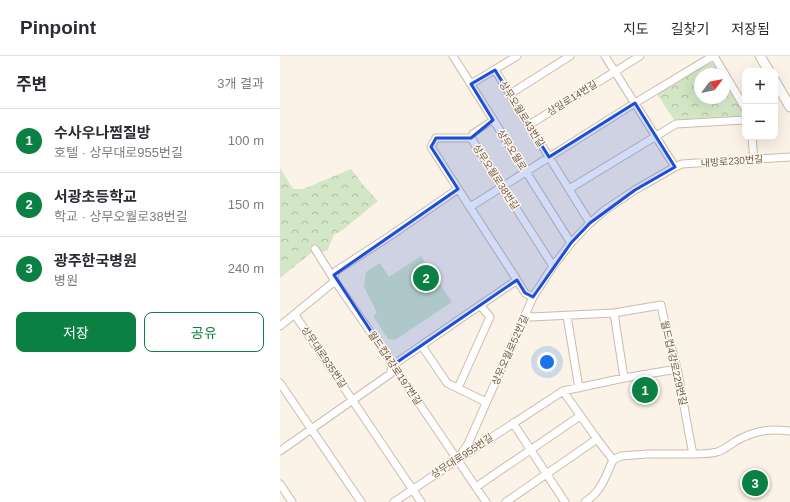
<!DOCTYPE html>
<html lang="ko">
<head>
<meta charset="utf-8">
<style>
	body { margin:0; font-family:Arial,"Noto Sans KR",sans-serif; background:#f2f2f3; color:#2b2b33 }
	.controls { position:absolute; right:12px; top:12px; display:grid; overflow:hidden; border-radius:8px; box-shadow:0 4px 16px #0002 }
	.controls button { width:36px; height:36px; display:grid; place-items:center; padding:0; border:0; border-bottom:1px solid #e1e1e2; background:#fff; color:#2b2b33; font:20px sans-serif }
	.compass { position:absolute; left:414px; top:12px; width:36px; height:36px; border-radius:50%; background:#fff; box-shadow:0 4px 16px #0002; rotate:58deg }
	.you { position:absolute; left:267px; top:306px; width:14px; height:14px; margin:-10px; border:3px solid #fff; border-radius:50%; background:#1a73e8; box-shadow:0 0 0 6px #1a73e833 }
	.badge { display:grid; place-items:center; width:26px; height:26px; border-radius:50%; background:#0b8043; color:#fff; font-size:13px; font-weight:700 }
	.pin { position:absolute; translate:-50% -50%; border:2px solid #fff; box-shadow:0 1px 4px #0006 }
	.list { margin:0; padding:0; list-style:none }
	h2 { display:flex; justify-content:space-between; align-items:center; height:52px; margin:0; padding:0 16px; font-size:17px }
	h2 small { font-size:13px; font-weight:400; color:#7c7c81 }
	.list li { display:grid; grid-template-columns:26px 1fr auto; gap:12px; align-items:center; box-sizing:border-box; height:64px; padding:0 16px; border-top:1px solid #e1e1e2 }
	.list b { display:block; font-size:15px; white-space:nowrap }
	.list p { margin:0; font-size:13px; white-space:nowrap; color:#7c7c81 }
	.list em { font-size:13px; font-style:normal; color:#7c7c81 }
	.actions { display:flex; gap:8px; padding:12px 16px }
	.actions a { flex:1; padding:9px 0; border:1px solid #0b8043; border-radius:8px; text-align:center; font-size:14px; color:#0b8043 }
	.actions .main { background:#0b8043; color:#fff }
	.map { position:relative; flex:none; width:510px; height:446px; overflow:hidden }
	header { display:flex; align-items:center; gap:24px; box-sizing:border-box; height:56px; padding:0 20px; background:#fff; border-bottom:1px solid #e1e1e2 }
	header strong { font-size:19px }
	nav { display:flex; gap:22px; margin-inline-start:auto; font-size:14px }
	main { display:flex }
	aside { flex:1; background:#fff }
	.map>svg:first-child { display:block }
	.green { fill:#d3e7c6 }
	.park { fill:url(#park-crowns) }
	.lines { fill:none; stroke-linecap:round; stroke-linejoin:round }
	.pedestrian-casing { stroke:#ccbbae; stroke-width:8 }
	.minor-casing { stroke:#ccbbae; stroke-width:9 }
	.tertiary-casing { stroke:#ccbbae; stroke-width:11 }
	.pedestrian { stroke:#fff; stroke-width:5.5 }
	.minor { stroke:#fff; stroke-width:7 }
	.tertiary { stroke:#fff; stroke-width:9 }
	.marked { fill:#1d4ed8; fill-opacity:0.2; stroke:#1d4ed8; stroke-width:3; stroke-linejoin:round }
	.labels { text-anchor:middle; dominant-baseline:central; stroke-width:3; stroke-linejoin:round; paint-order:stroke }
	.street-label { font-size:10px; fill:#725b4d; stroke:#fef7ed }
</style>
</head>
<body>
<header>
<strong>Pinpoint</strong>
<nav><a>지도</a><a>길찾기</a><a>저장됨</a></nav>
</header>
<main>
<aside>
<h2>주변<small>3개 결과</small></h2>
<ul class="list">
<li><span class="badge">1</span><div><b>수사우나찜질방</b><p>호텔 · 상무대로955번길</p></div><em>100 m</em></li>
<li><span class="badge">2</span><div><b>서광초등학교</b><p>학교 · 상무오월로38번길</p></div><em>150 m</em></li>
<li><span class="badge">3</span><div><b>광주한국병원</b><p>병원</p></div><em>240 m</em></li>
</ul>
<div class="actions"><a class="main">저장</a><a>공유</a></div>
</aside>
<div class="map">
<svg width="510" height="446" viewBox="0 0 510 446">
	<defs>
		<pattern id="park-crowns" width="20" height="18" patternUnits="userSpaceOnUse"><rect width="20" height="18" fill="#d3e7c6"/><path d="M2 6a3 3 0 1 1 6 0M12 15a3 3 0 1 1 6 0" fill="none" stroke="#b0bea3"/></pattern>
	</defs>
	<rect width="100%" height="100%" fill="#fbf3e7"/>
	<path class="green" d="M 141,200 L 172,246 L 115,284 L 108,283 L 93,260 L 97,257 L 84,231 L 86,216 L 100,207 L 109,221 Z"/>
	<path class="park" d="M 429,6 L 434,7 L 441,18 L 420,18 L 420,42 L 444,42 L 444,23 L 463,54 L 460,61 L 394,64 L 377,38 Z
		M 0,112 L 13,133 L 23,133 L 71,113 L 84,130 L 98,145 L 64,173 L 54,179 L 47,195 L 31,197 L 0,222 Z"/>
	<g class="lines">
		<defs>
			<path id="pedestrian" d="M 191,82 L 193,77 L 213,64"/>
			<path id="minor" d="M 173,0 L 291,187
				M 325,0 L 395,111
				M 434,0 L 465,52
				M 215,14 L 310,167
				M 191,28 L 237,0
				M 230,38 L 290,0
				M 249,69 L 360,0
				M 472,81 L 474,104
				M 289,133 L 396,68 L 465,64
				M 190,151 L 355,47 L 433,0
				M 35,193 L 55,225 L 107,300 L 206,446
				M 237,224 L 245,237 L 253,241
				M 334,257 L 344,322
				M 15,259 L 141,446
				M 245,259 L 251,261 L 334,257 L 381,249 C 385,271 392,291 397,313 C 403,341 407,370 413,398 C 421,398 430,398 437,396 C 444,394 450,389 456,385 C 474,375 490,372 510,375
				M 287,260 L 299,332
				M 0,270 L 55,225 L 54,219 L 56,215 L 110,180 L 178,133
				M 142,290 L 167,327 L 206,346
				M 0,327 L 81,446
				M 178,332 L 210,261 L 200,249
				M 283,335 L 317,383 L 333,404
				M 233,367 L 285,446
				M 0,395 L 110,318 L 113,309 L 237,224 L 151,91 L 156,82 L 191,82 L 273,210
				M 177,404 L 188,388 L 253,241 L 273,210 L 291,187 L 310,167 L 325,154 L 355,134 L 395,111 L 402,108 L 510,101
				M 0,428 L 12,446
				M 196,431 L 300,360
				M 114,446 L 177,404 L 283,335 L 344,322 L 397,313
				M 226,446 L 317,383
				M 305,446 C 322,435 325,421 333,404 L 341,400 L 367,398 L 413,398"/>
			<path id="tertiary" d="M 480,0 L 489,15
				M 495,25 L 510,51"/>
		</defs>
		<use href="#pedestrian" class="pedestrian-casing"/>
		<use href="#minor" class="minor-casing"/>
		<use href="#tertiary" class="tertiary-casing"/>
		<use href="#pedestrian" class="pedestrian"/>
		<use href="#minor" class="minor"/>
		<use href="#tertiary" class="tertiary"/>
	</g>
	<path class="marked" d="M 215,14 L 269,101 L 355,47 L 395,111 L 355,134 L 310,167 L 291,187 L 253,241 L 245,237 L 237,224 L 113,309 L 54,219 L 178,133 L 151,91 L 156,82 L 191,82 L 213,64 L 191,28 Z"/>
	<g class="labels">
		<g class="street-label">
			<text transform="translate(292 42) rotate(-32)">상일로14번길</text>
			<text transform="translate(242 58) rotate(58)">상무오월로43번길</text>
			<text transform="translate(232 94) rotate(58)">상무오월로</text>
			<text transform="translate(452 105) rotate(-4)">내방로230번길</text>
			<text transform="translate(216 121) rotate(57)">상무오월로38번길</text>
			<text transform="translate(230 294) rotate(-66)">상무오월로52번길</text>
			<text transform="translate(44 301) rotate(56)">상무대로935번길</text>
			<text transform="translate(394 307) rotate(77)">월드컵4강로229번길</text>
			<text transform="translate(115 312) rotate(56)">월드컵4강로197번길</text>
			<text transform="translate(182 400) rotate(-33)">상무대로955번길</text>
		</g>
	</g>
</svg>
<div class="controls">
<button>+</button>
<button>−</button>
</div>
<svg class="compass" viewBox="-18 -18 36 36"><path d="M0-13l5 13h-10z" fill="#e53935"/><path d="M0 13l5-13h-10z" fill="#7c7c81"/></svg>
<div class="you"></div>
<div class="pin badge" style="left:365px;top:334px">1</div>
<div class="pin badge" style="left:146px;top:222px">2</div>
<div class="pin badge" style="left:475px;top:427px">3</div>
</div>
</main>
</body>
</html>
